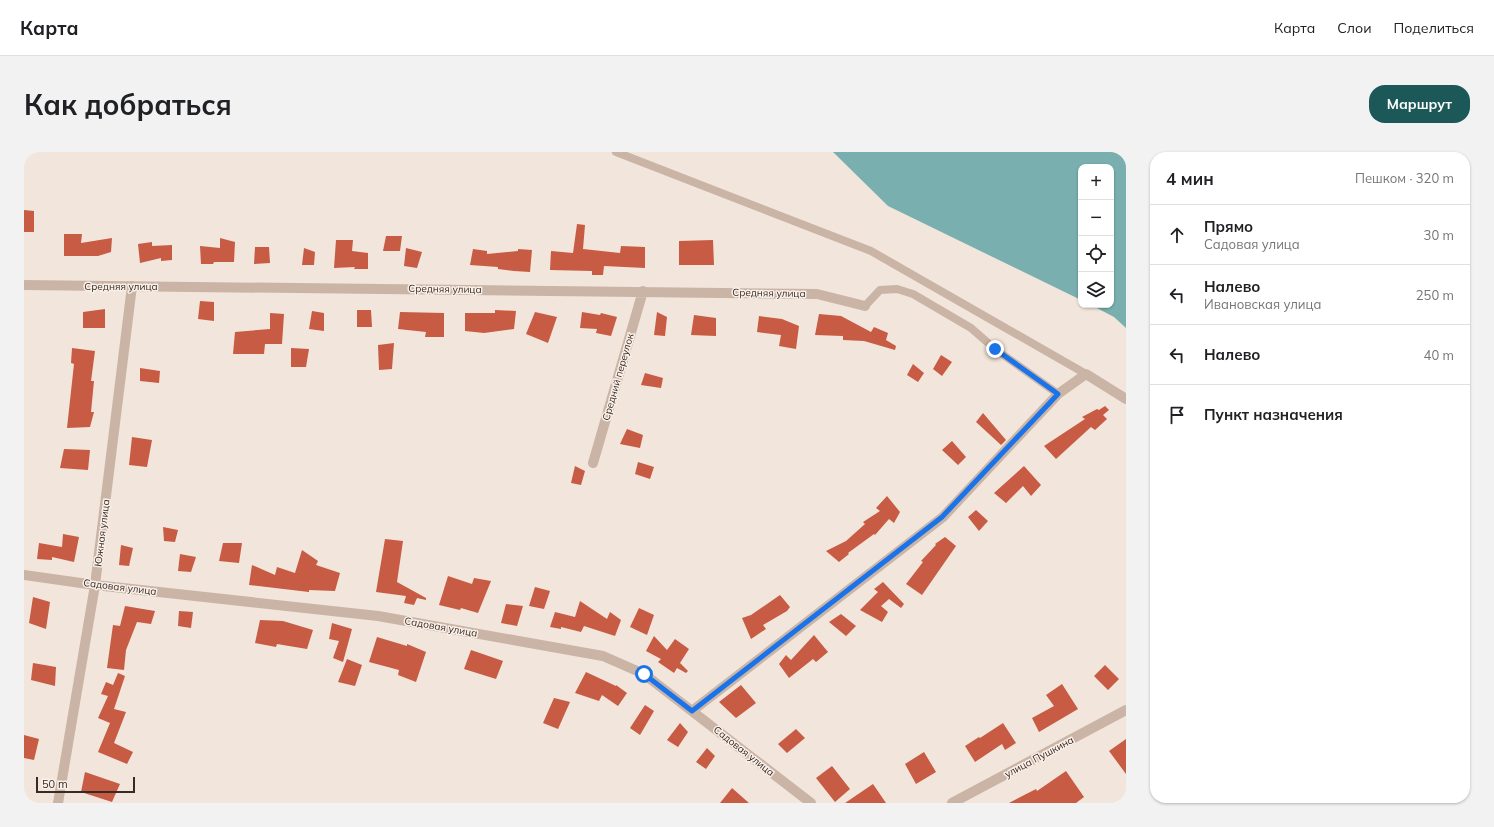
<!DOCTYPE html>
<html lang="ru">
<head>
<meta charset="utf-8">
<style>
	body { margin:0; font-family:Mulish,sans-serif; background:#f2f2f2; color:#202124 }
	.controls { position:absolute; right:12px; top:12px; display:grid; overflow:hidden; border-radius:8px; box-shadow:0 1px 3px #0004 }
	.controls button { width:36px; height:36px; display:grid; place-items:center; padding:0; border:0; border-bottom:1px solid #e0e0e0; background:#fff; color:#202124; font:20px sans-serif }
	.scale { position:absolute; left:12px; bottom:10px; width:99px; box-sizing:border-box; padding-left:4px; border:2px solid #362b27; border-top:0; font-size:11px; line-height:14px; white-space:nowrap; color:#362b27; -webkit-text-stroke:3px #faf0e7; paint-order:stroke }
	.stop { position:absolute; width:12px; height:12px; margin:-9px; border:3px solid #1a73e8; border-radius:50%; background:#fff }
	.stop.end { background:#1a73e8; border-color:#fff; box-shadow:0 1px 4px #0008 }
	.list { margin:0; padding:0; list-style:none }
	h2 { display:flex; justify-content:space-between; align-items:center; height:52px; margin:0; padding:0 16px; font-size:17px }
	h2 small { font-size:13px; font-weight:400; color:#757577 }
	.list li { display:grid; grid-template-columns:26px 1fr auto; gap:12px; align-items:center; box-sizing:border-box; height:60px; padding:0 16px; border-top:1px solid #e0e0e0 }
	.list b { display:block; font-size:15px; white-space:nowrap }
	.list p { margin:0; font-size:13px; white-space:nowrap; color:#757577 }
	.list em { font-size:13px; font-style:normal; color:#757577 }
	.icon { flex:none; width:22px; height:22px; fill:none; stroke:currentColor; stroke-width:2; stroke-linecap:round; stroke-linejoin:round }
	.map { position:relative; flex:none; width:1102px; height:651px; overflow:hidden; border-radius:16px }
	header { display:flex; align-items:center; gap:24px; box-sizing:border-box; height:56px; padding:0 20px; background:#fff; border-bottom:1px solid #e0e0e0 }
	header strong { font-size:19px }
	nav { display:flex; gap:22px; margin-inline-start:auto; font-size:14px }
	.intro { display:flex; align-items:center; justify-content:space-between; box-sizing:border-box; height:96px; padding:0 24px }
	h1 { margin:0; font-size:28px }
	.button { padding:10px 18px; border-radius:16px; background:#1c5858; color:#fff; font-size:14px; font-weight:700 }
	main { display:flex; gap:24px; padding:0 24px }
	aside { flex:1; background:#fff; border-radius:16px; box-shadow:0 1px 3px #0004 }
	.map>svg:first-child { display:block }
	.water { fill:#79afae }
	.building { fill:#c75b43 }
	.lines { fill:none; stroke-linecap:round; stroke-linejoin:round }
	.service { stroke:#cab4a6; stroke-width:8 }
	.minor { stroke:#cab4a6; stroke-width:10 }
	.route { stroke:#1a73e8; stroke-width:5 }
	.labels { text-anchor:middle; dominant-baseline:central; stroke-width:3; stroke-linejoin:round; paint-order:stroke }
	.street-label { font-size:10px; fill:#362b27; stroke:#faf0e7 }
</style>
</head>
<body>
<header>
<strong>Карта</strong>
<nav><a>Карта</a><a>Слои</a><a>Поделиться</a></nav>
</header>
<div class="intro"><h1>Как добраться</h1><a class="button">Маршрут</a></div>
<main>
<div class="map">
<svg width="1102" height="651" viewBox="0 0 1102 651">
	<rect width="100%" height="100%" fill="#f2e5db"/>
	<path class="water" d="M 809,0 L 1102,0 L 1102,176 L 1090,165 L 1067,153 L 1087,153 L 1087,15 L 1057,15 L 1057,148 L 864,54 Z"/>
	<path class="building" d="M 0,58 L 10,59 L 10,80 L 0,80 Z
		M 553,72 L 561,73 L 559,97 L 596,101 L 597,94 L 621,95 L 621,116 L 580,114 L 579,123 L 568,123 L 568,119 L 526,118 L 527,99 L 549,101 Z
		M 40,82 L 58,82 L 57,91 L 88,86 L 87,100 L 74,104 L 40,104 Z
		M 362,84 L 378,84 L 376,99 L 359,99 Z
		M 196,86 L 211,90 L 210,110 L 190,110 L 189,112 L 177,112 L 176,94 L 196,96 Z
		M 312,88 L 329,88 L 328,99 L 344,101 L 344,117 L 330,117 L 331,115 L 310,116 Z
		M 689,88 L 690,113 L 655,113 L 655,89 Z
		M 128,90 L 128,94 L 148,93 L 148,108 L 137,109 L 137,106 L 116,111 L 114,92 Z
		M 231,95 L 245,95 L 246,111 L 230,112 Z
		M 280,96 L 291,100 L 290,113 L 278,113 Z
		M 382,96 L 398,100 L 393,116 L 380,114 Z
		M 449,97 L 463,99 L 463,102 L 494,99 L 494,97 L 508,98 L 506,120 L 490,119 L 474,117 L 474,115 L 446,113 Z
		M 176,149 L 190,150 L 190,169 L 174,167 Z
		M 81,157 L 81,176 L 59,176 L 59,160 Z
		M 333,158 L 347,158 L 348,175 L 333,175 Z
		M 471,158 L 492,159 L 490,177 L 460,181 L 441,179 L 441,161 L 471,161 Z
		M 288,159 L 300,161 L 300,179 L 285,177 Z
		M 376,160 L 420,161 L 420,185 L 401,185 L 402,180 L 374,177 Z
		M 511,160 L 533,165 L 524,191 L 502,182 Z
		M 558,160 L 576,163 L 577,161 L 593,165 L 587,184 L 572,181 L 573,177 L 556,176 Z
		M 633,160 L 643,165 L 641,184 L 630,183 Z
		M 246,161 L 260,162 L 258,192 L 241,192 L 240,202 L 209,202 L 211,180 L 246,177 Z
		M 795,162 L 817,164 L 847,180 L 850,175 L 864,181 L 862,188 L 872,194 L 871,198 L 840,189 L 819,188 L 819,184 L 791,183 Z
		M 670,163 L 692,166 L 692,184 L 667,183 Z
		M 735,164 L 758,167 L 775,174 L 772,197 L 755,194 L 757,183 L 733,180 Z
		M 370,191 L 368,217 L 355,218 L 354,193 Z
		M 48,196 L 71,199 L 67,229 L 70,229 L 67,260 L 70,260 L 66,275 L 43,276 L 50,212 L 47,211 Z
		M 267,196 L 285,197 L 282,215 L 267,215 Z
		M 917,203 L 928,210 L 918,224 L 909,217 Z
		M 889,212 L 900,221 L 894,230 L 883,223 Z
		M 116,216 L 136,219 L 135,231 L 116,229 Z
		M 621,221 L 639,226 L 637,236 L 617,233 Z
		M 1081,254 L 1085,258 L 1079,263 L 1083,267 L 1071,278 L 1067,275 L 1032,307 L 1020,294 L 1061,267 L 1058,265 L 1073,257 L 1075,258 Z
		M 959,261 L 982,288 L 977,293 L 952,270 Z
		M 603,277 L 619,283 L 616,296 L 596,292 Z
		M 108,285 L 128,288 L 123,315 L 105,313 Z
		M 928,289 L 942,305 L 934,313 L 918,298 Z
		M 40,297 L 66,298 L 64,318 L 36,316 Z
		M 614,310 L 630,315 L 626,327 L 611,322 Z
		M 551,314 L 561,319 L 557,333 L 547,331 Z
		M 1000,314 L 1017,333 L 1007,344 L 999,334 L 982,351 L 970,341 Z
		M 863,344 L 876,360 L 870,371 L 865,367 L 851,383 L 850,382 L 824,401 L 825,402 L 815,410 L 802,399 L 822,389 L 841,372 L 839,370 L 856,359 L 852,356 Z
		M 952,358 L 964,369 L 955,379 L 944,365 Z
		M 139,375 L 154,378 L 151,390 L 140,389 Z
		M 39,382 L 55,385 L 50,410 L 28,405 L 28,408 L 13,407 L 15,391 L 38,395 Z
		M 921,385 L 932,394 L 898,443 L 882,432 L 899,410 L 897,409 L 912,393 L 911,392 Z
		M 361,387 L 379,389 L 373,430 L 402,446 L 402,448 L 393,446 L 390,453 L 380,451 L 382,444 L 352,440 Z
		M 199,391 L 218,391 L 215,411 L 195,409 Z
		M 97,393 L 109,396 L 105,414 L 95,413 Z
		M 278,398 L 294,409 L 292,413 L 316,421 L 311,439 L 285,438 L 285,440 L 225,433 L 228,413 L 251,423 L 253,415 L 271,421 Z
		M 156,402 L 172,405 L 167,420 L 154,419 Z
		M 424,424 L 448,432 L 450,426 L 467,429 L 454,461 L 437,456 L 436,458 L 415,453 Z
		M 859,430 L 880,452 L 877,456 L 865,447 L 857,454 L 864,460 L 858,470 L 836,458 L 854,440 L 850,437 Z
		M 511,435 L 526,439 L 520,457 L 505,454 Z
		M 756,443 L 766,455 L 763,459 L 739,473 L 742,477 L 727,487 L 718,466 L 727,463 Z
		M 9,445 L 26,450 L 22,477 L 5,471 Z
		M 556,449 L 583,467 L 586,460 L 597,468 L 591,484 L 560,474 L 557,480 L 537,475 L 537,477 L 526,475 L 531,460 L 551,465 Z
		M 482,452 L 499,454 L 493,474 L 477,471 Z
		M 101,454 L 131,459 L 127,472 L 113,470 L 102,498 L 100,518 L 83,516 L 89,473 L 96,474 Z
		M 615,456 L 630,463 L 623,483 L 606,475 Z
		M 155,459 L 169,460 L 167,476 L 154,474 Z
		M 817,462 L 832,474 L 822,484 L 805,470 Z
		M 236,468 L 259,469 L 289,478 L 283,497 L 253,492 L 252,495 L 231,491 Z
		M 308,471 L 328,477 L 319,510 L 309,506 L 315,489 L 305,487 Z
		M 790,483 L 804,500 L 792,510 L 789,507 L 765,526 L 755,512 L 762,503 L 767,508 Z
		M 630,484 L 643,498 L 651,487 L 665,497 L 656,511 L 664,519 L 662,521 L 653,516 L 650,521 L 634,510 L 637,507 L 622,499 Z
		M 353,485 L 383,494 L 383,492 L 402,500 L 392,530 L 374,523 L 375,518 L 345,510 Z
		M 447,498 L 479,509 L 472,527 L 440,517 Z
		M 323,507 L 338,513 L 331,534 L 314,530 Z
		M 9,511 L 32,515 L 31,534 L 7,528 Z
		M 1081,513 L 1095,527 L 1084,538 L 1070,524 Z
		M 562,520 L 592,534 L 592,533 L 603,541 L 594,554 L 578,543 L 575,549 L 551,541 Z
		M 94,521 L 101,524 L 90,557 L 102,560 L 90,591 L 109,600 L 103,612 L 74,600 L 86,571 L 74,566 L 84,544 L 77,542 L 82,530 L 89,533 Z
		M 1038,532 L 1054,557 L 1015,580 L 1008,566 L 1030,554 L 1022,543 Z
		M 717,533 L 732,551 L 712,566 L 695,550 Z
		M 530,546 L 546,550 L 534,577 L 519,571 Z
		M 621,553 L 630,559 L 616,583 L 606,576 Z
		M 656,571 L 664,580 L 654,595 L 643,588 Z
		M 979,571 L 992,591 L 981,598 L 978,592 L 951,610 L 941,594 L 955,585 L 956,586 Z
		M 772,577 L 781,586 L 763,601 L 754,592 Z
		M 0,583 L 15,587 L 10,608 L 0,606 Z
		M 1102,587 L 1102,622 L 1085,599 Z
		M 683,596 L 691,604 L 682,617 L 672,610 Z
		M 900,600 L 912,620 L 892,632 L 881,612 Z
		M 808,614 L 826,637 L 811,650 L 792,626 Z
		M 1042,619 L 1060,645 L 1052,651 L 985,651 L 1012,637 L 1013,639 Z
		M 61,620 L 96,632 L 88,650 L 57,640 Z
		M 849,632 L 862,651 L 821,651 Z
		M 708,636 L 725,651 L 696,651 Z"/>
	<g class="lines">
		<path class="service" d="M 592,0 L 847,99 L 1062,222
			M 841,154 L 856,138 L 873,137 L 889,142 L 947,176 L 971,197 L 1034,242"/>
		<path class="minor" d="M 0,133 L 793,142 L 841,154
			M 569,311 L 619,139
			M 0,423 L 71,433 L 354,464 L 579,504 L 620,522 L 787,651
			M 668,559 L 919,365 L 1034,242 L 1062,222 L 1102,247
			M 34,651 L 71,433 L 108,134
			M 928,651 L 1102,558"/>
	</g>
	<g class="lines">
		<path class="route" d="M 620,522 L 668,559 L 918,365 L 1034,242 L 971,197"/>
	</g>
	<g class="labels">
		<g class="street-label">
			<text x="97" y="134">Средняя улица</text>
			<text transform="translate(421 137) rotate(1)">Средняя улица</text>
			<text transform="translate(745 141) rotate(1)">Средняя улица</text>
			<text transform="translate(594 225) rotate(-74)">Средний переулок</text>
			<text transform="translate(78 381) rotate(-83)">Южная улица</text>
			<text transform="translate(96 435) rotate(7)">Садовая улица</text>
			<text transform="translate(417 475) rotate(10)">Садовая улица</text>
			<text transform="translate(720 599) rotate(38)">Садовая улица</text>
			<text transform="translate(1015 605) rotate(-28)">улица Пушкина</text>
		</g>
	</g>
</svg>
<div class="controls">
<button>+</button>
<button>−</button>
<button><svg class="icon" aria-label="locate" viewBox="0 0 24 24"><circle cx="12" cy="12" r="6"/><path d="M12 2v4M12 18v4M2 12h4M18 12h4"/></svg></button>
<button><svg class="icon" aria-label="layers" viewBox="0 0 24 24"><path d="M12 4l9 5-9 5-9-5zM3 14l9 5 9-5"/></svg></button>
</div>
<div class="scale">50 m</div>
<div class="stop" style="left:620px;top:522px"></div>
<div class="stop end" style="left:971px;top:197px"></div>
</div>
<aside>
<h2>4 мин<small>Пешком · 320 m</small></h2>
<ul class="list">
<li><svg class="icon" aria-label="ahead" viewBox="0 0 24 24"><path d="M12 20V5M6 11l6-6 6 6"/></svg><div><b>Прямо</b><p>Садовая улица</p></div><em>30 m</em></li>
<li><svg class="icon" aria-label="left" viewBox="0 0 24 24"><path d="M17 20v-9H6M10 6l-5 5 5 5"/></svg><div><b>Налево</b><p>Ивановская улица</p></div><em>250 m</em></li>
<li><svg class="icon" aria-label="left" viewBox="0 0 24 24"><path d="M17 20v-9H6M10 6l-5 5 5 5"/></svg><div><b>Налево</b></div><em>40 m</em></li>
<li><svg class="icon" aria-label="arrive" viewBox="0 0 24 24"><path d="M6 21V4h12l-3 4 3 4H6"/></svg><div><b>Пункт назначения</b></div></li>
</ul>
</aside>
</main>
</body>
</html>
